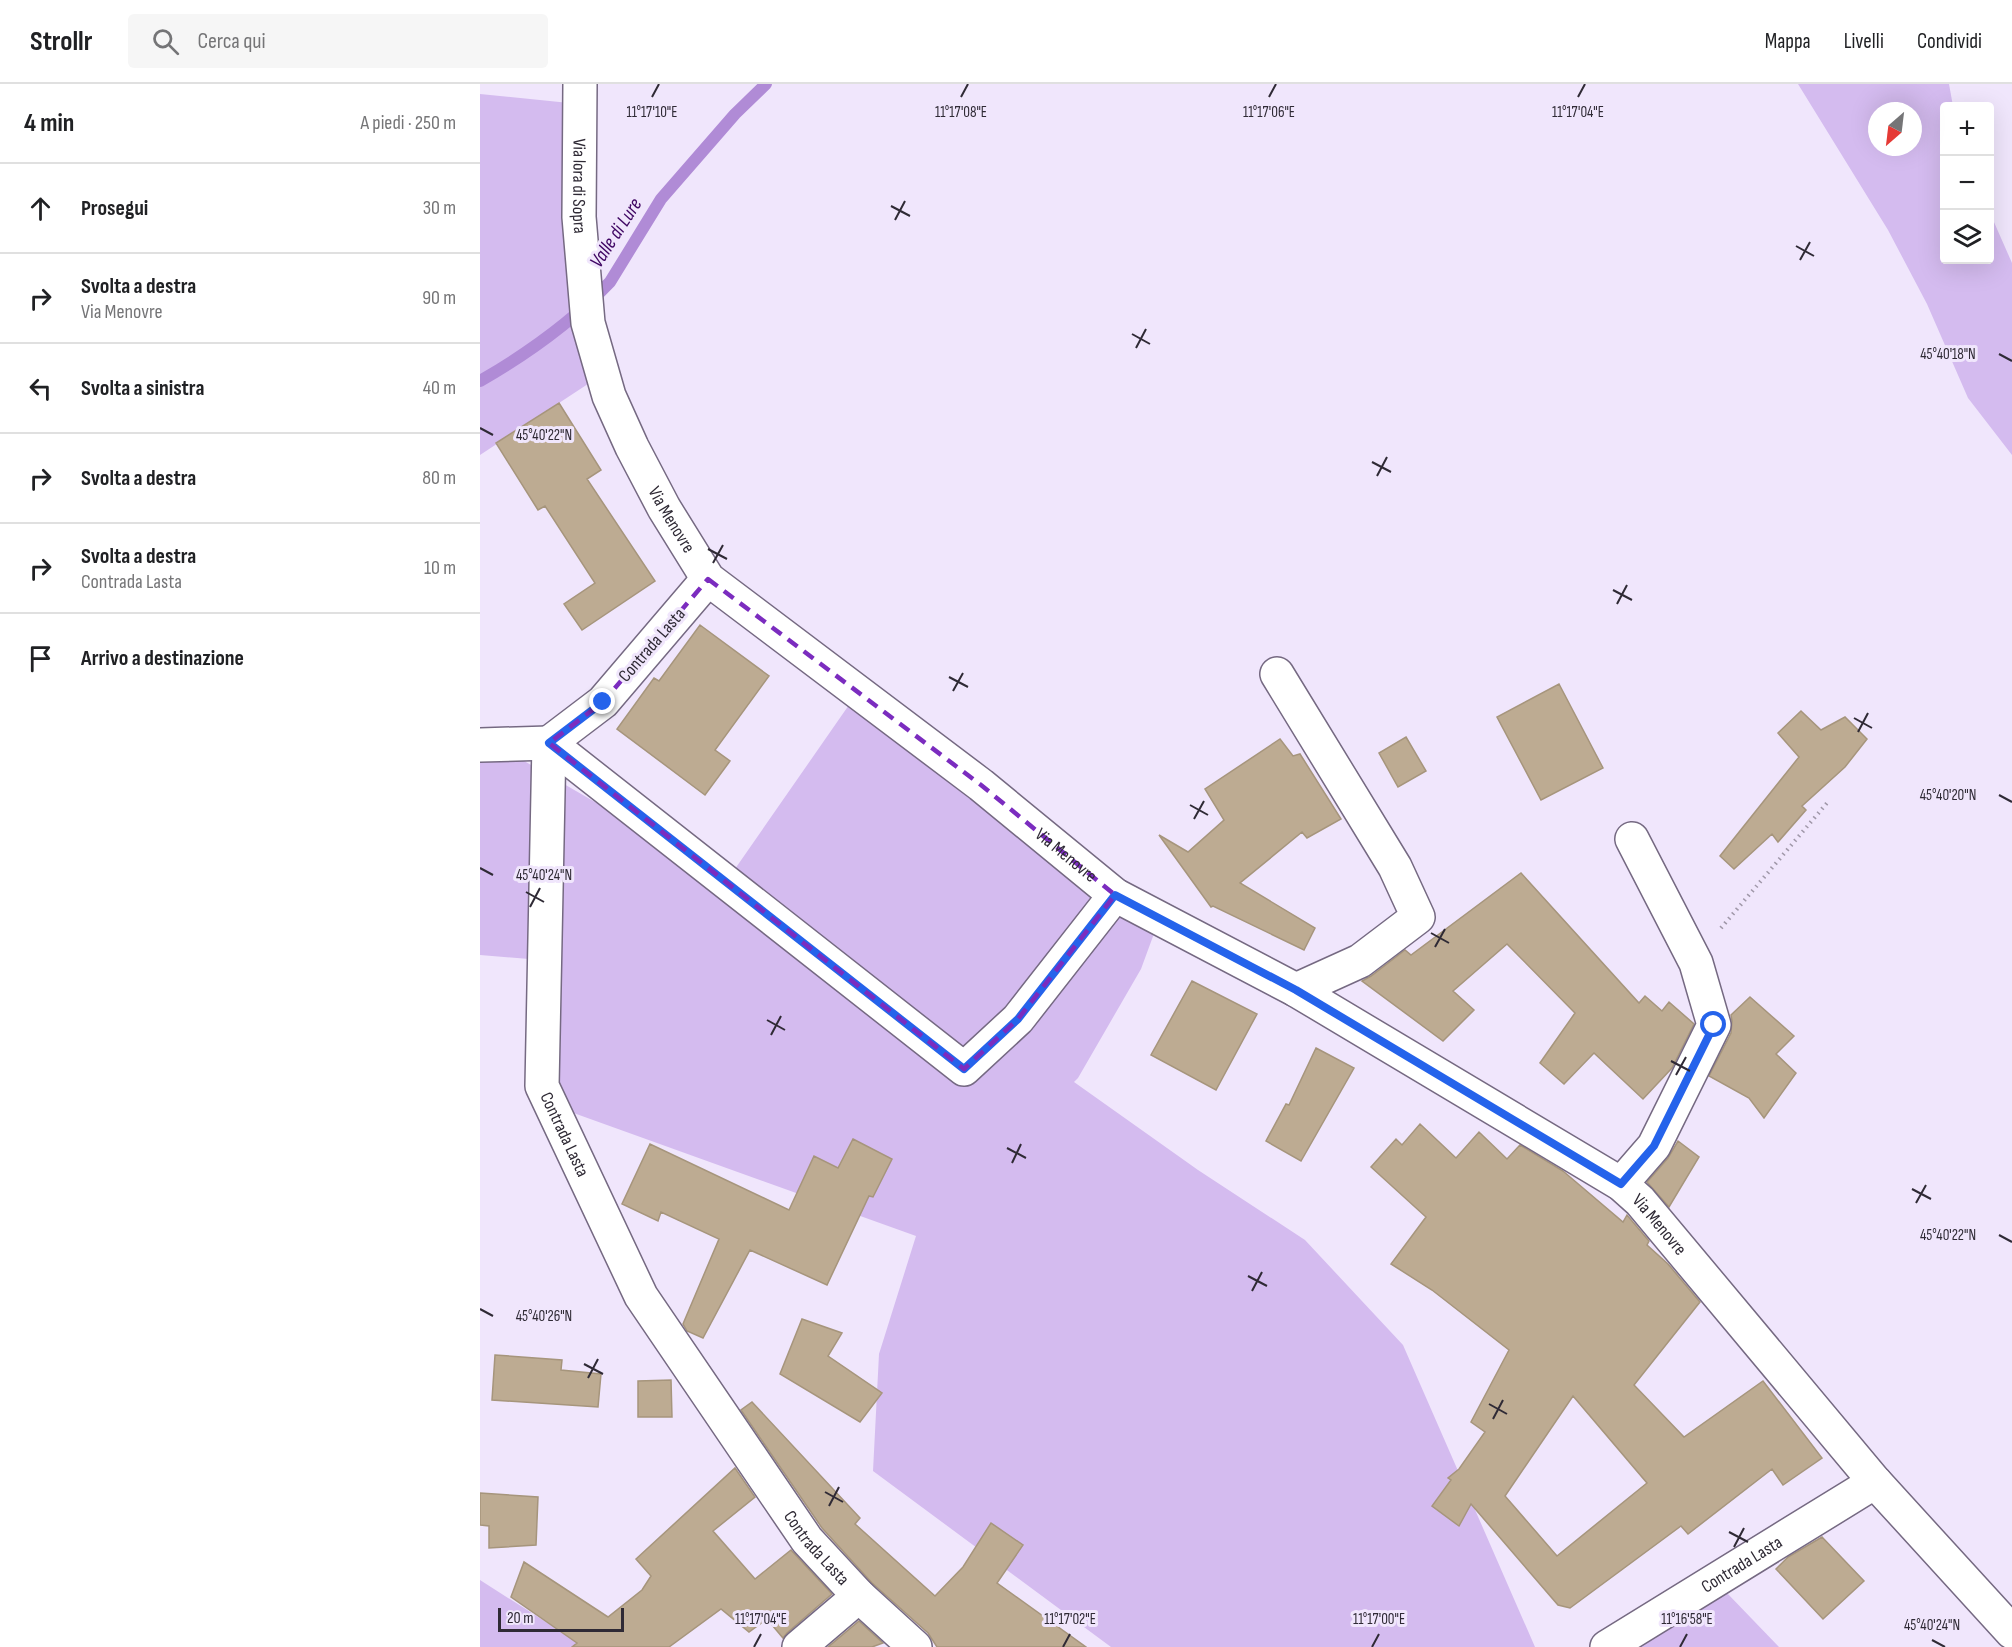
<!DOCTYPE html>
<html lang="it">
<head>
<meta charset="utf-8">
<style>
	body { margin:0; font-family:"Sofia Sans Condensed",sans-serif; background:#f6f6f6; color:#202124 }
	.controls { position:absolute; right:18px; top:18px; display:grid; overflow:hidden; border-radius:6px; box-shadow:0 6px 24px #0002 }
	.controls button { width:54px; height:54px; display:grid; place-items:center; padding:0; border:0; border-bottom:2px solid #e0e0e0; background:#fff; color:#202124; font:30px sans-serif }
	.compass { position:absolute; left:1388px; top:18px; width:54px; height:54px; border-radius:50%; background:#fff; box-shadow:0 6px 24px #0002; rotate:208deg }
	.scale { position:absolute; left:18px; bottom:15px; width:126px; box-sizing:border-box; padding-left:6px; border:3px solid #2f2a35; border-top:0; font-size:16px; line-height:21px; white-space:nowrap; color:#2f2a35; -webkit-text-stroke:4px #f0e6fc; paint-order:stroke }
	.stop { position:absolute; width:18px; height:18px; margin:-14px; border:4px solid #2563eb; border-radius:50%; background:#fff }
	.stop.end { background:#2563eb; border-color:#fff; box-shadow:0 2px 6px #0008 }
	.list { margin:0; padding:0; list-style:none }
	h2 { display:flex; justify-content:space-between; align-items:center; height:78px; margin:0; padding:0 24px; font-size:26px }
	h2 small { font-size:20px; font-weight:400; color:#757577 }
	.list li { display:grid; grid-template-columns:39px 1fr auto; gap:18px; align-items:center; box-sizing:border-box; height:90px; padding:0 24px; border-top:2px solid #e0e0e0 }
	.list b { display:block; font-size:22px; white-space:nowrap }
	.list p { margin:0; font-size:20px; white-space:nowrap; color:#757577 }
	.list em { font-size:20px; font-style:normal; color:#757577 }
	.icon { flex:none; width:33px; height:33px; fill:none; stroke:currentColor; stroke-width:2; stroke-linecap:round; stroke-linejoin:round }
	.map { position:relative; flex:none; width:1532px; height:1563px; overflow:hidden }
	header { display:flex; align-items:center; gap:36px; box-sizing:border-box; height:84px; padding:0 30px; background:#fff; border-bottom:2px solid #e0e0e0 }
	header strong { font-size:28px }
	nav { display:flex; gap:33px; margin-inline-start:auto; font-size:21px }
	.search { width:420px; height:54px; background:#f6f6f6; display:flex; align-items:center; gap:15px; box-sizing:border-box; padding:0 21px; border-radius:6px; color:#757577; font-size:22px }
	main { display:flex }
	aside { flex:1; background:#fff }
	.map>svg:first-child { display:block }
	.green { fill:#d4bbef; fill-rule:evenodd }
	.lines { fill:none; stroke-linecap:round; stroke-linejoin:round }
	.stream { stroke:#b08bd6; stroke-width:12 }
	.building { fill:#bdab92; stroke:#a6957c; stroke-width:1.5; fill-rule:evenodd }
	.minor-casing { stroke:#756982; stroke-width:36 }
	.tertiary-casing { stroke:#756982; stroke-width:36 }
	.path { stroke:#a098a9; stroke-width:4; stroke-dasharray:1.5 4.5; stroke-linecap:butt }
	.minor { stroke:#fff; stroke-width:33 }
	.tertiary { stroke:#fff; stroke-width:33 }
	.route { stroke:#2563eb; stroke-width:8 }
	.marked { fill:none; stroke:#7b2cbf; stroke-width:4.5; stroke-dasharray:12 8; stroke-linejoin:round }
	.ticks { fill:none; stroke:#2f2a35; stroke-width:2 }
	.labels { text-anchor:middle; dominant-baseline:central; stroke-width:6; stroke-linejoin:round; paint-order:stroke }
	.street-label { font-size:18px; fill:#2f2a35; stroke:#f0e6fc }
	.water-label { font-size:20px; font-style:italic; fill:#3f0663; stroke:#f0e6fc }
	.ticks-label { font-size:15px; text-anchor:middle; fill:#2f2a35; stroke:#f0e6fc; stroke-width:6; stroke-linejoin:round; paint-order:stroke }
</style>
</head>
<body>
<header>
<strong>Strollr</strong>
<div class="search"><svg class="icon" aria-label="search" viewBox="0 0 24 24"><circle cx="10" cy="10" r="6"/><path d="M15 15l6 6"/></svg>Cerca qui</div>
<nav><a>Mappa</a><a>Livelli</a><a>Condividi</a></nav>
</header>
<main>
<aside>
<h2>4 min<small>A piedi · 250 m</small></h2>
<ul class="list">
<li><svg class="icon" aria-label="ahead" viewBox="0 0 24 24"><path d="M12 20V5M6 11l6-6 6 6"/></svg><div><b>Prosegui</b></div><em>30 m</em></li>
<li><svg class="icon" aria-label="right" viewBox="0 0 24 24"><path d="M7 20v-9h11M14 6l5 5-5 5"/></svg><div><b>Svolta a destra</b><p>Via Menovre</p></div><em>90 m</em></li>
<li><svg class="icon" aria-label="left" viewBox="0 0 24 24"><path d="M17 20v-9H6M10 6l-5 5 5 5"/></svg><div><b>Svolta a sinistra</b></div><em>40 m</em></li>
<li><svg class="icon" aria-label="right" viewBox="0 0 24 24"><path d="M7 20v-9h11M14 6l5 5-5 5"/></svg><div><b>Svolta a destra</b></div><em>80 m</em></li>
<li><svg class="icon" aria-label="right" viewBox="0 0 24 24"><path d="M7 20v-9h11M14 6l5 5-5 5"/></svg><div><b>Svolta a destra</b><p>Contrada Lasta</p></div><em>10 m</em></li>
<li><svg class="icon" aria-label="arrive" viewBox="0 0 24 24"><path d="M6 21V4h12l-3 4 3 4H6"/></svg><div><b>Arrivo a destinazione</b></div></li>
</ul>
</aside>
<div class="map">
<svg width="1532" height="1563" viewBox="0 0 1532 1563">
	<rect width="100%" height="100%" fill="#f0e6fc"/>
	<path class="green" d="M 1318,0 L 1469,0 L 1473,22 L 1464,22 L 1464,176 L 1510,176 L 1510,129 L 1532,179 L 1532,371 L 1488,314 L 1447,220 L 1408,146 ZM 1397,27 L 1433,27 L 1433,63 L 1397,63 Z
		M 0,10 L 99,20 L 114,296 L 0,371 Z
		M 371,618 L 679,836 L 661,885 L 598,994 L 594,998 L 718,1086 L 825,1156 L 923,1261 L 1055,1563 L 631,1563 L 393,1387 L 399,1270 L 436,1152 L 63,1018 L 61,876 L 0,871 L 0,672 L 20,663 L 248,795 Z
		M 0,1496 L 105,1563 L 0,1563 Z
		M 1246,1508 L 1299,1563 L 1121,1563 Z"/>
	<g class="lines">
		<path class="stream" d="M 0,297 C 47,270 92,238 130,198 L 181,115 L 255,30 L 286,0"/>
	</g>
	<path class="building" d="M 79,319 L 121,386 L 107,395 L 175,497 L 102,546 L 84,520 L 115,499 L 65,422 L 58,426 L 16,359 Z
		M 220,541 L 289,592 L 235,666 L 250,677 L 225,711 L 137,645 L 174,594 L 179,597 Z
		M 1079,600 L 1123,684 L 1061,716 L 1017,633 Z
		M 1321,627 L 1341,646 L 1365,633 L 1387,655 L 1365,683 L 1322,722 L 1326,726 L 1298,758 L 1292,750 L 1254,785 L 1240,772 L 1319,673 L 1298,649 Z
		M 926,653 L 946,687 L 918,703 L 899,669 Z
		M 800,655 L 813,672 L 820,670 L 861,735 L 827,754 L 822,748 L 760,799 L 835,844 L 824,866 L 733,822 L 731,823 L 679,751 L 708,768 L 744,736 L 725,705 Z
		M 1041,789 L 1159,919 L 1165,912 L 1182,927 L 1189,918 L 1214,940 L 1192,984 L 1163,1015 L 1114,969 L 1084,1000 L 1060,979 L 1095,929 L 1027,860 L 973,907 L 994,926 L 963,957 L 882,897 L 891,892 L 925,866 L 931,871 Z
		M 712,897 L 777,930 L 736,1006 L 671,971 Z
		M 1270,913 L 1314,952 L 1296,970 L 1316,989 L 1284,1034 L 1269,1014 L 1229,992 L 1251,949 L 1252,937 L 1251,931 Z
		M 836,964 L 874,984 L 821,1077 L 786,1057 L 806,1020 L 809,1021 Z
		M 940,1040 L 976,1074 L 999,1048 L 1027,1075 L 1040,1061 L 1083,1087 L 1143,1138 L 1147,1131 L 1169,1157 L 1167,1161 L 1188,1180 L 1220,1218 L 1154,1301 L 1204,1353 L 1283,1297 L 1342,1374 L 1303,1401 L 1292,1385 L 1208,1450 L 1201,1442 L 1090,1524 L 1078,1521 L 991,1420 L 979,1442 L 952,1422 L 971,1396 L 968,1394 L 979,1385 L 1005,1348 L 991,1338 L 1029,1266 L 952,1206 L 911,1180 L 946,1133 L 891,1083 L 916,1055 L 922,1061 ZM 1093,1312 L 1167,1399 L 1077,1472 L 1025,1412 Z
		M 373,1055 L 412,1075 L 393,1113 L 389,1112 L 347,1201 L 270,1166 L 223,1254 L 207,1247 L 203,1240 L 239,1155 L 181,1128 L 178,1137 L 142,1120 L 170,1060 L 309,1126 L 334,1072 L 358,1084 Z
		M 1198,1057 L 1219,1073 L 1189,1123 L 1167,1098 L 1188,1074 Z
		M 322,1235 L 362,1249 L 348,1272 L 402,1309 L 380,1338 L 300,1290 Z
		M 15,1271 L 82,1276 L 81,1286 L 121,1290 L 118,1323 L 12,1316 Z
		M 191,1296 L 192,1333 L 158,1333 L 158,1297 Z
		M 272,1318 L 380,1434 L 375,1440 L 455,1512 L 483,1483 L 511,1439 L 543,1461 L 517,1499 L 606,1563 L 457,1563 L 448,1549 L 392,1499 L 342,1444 L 261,1326 Z
		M 255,1384 L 275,1413 L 233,1447 L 275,1495 L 311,1466 L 352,1510 L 307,1549 L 303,1554 L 287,1535 L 269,1548 L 241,1525 L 189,1563 L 92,1563 L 97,1559 L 31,1513 L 44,1478 L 128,1533 L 162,1506 L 171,1492 L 156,1475 Z
		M 0,1409 L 58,1413 L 56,1461 L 9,1464 L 9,1442 L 0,1441 Z
		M 1342,1453 L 1384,1497 L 1343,1535 L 1296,1485 L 1308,1473 Z
		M 379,1537 L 403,1559 L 392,1563 L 348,1563 Z"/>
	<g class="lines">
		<defs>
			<g id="minor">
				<path id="s1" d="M 228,495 L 123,618 L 69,659 L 62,1002 L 161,1212 L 327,1456 L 379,1512 L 435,1563"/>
				<path d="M 797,590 L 915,783 L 938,833 L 880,877 L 816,906"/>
				<path d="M 0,661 L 69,659 L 484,985 L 538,935 L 635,811"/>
				<path d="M 1141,1100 L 1174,1062 L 1234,941 L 1216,879 L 1152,755"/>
				<path d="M 319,1563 L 379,1512"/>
				<path id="s2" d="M 1127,1563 L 1395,1398"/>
			</g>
			<g id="tertiary">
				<path id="s3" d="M 100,0 L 99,133 L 108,239 L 129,312 L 152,363 L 184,424 L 228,495 L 501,701 L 635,811 L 816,906 L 1141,1100 L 1160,1117 L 1395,1398 L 1532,1548"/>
			</g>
		</defs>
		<use href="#minor" class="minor-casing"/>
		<use href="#tertiary" class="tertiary-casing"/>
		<path class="path" d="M 1241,844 L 1347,719"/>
		<use href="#minor" class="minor"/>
		<use href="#tertiary" class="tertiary"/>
	</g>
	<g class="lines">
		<path class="route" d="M 123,618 L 69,659 L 484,985 L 538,935 L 635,811 L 816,906 L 1141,1100 L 1174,1062 L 1234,941"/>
	</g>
	<path class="marked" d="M 228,495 L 501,701 L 635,811 L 538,935 L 484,985 L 69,659 L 123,618 Z"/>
	<path class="ticks" d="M 172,13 L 179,0M 481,13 L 488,0M 789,13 L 796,0M 1098,13 L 1105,0M 411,122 L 430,132M 415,136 L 425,117M 1316,162 L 1334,172M 1320,176 L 1330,158M 652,250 L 670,260M 656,264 L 666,245M 1519,270 L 1532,277M 0,344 L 13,351M 892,378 L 911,388M 897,392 L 907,373M 228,465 L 247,475M 233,479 L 243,461M 1133,506 L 1152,516M 1137,520 L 1147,501M 469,593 L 488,603M 473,607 L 483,589M 1374,634 L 1392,644M 1378,648 L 1388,629M 1519,711 L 1532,718M 710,721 L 728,731M 714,735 L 724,717M 0,784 L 13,791M 46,808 L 64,818M 50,823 L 60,804M 951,849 L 969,859M 955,863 L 965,845M 287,936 L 305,946M 291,951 L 301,932M 1191,977 L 1210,987M 1196,991 L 1206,973M 527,1064 L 546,1074M 532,1079 L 541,1060M 1432,1105 L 1451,1115M 1436,1119 L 1446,1101M 1519,1151 L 1532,1158M 768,1192 L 787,1202M 772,1207 L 782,1188M 0,1225 L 13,1232M 104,1280 L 123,1290M 108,1294 L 118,1275M 1009,1320 L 1027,1330M 1013,1335 L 1023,1316M 345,1408 L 363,1418M 349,1422 L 359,1403M 1249,1448 L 1268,1458M 1254,1463 L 1264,1444M 1452,1556 L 1465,1563M 274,1563 L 281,1550M 583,1563 L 590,1550M 892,1563 L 899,1550M 1200,1563 L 1207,1550"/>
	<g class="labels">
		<g class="street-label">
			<text stroke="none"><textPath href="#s3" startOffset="102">Via lora di Sopra</textPath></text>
			<text stroke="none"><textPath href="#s3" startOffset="454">Via Menovre</textPath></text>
			<text transform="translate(172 561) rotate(-49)">Contrada Lasta</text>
			<text stroke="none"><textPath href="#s3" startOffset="976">Via Menovre</textPath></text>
			<text stroke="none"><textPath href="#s1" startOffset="626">Contrada Lasta</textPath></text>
			<text stroke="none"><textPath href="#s3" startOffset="1678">Via Menovre</textPath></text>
			<text stroke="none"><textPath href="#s1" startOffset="1112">Contrada Lasta</textPath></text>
			<text stroke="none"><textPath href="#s2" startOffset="158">Contrada Lasta</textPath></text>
		</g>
		<g class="water-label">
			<text transform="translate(136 149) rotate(-57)">Valle di Lure</text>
		</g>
	</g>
	<g class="ticks-label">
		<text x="172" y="33">11°17'10"E</text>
		<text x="481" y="33">11°17'08"E</text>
		<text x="789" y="33">11°17'06"E</text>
		<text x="1098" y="33">11°17'04"E</text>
		<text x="1468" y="275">45°40'18"N</text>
		<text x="64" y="356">45°40'22"N</text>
		<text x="1468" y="716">45°40'20"N</text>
		<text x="64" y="796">45°40'24"N</text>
		<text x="1468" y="1156">45°40'22"N</text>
		<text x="64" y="1237">45°40'26"N</text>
		<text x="281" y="1540">11°17'04"E</text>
		<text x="590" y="1540">11°17'02"E</text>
		<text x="899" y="1540">11°17'00"E</text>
		<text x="1207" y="1540">11°16'58"E</text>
		<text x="1452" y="1546">45°40'24"N</text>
	</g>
</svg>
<div class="controls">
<button>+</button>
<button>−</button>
<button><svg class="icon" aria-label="layers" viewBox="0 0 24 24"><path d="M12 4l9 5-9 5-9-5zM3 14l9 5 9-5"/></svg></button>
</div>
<svg class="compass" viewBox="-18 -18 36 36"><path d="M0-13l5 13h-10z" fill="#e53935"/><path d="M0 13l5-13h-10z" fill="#757577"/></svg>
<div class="scale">20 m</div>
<div class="stop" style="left:1234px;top:941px"></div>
<div class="stop end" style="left:123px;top:618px"></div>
</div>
</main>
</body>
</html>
